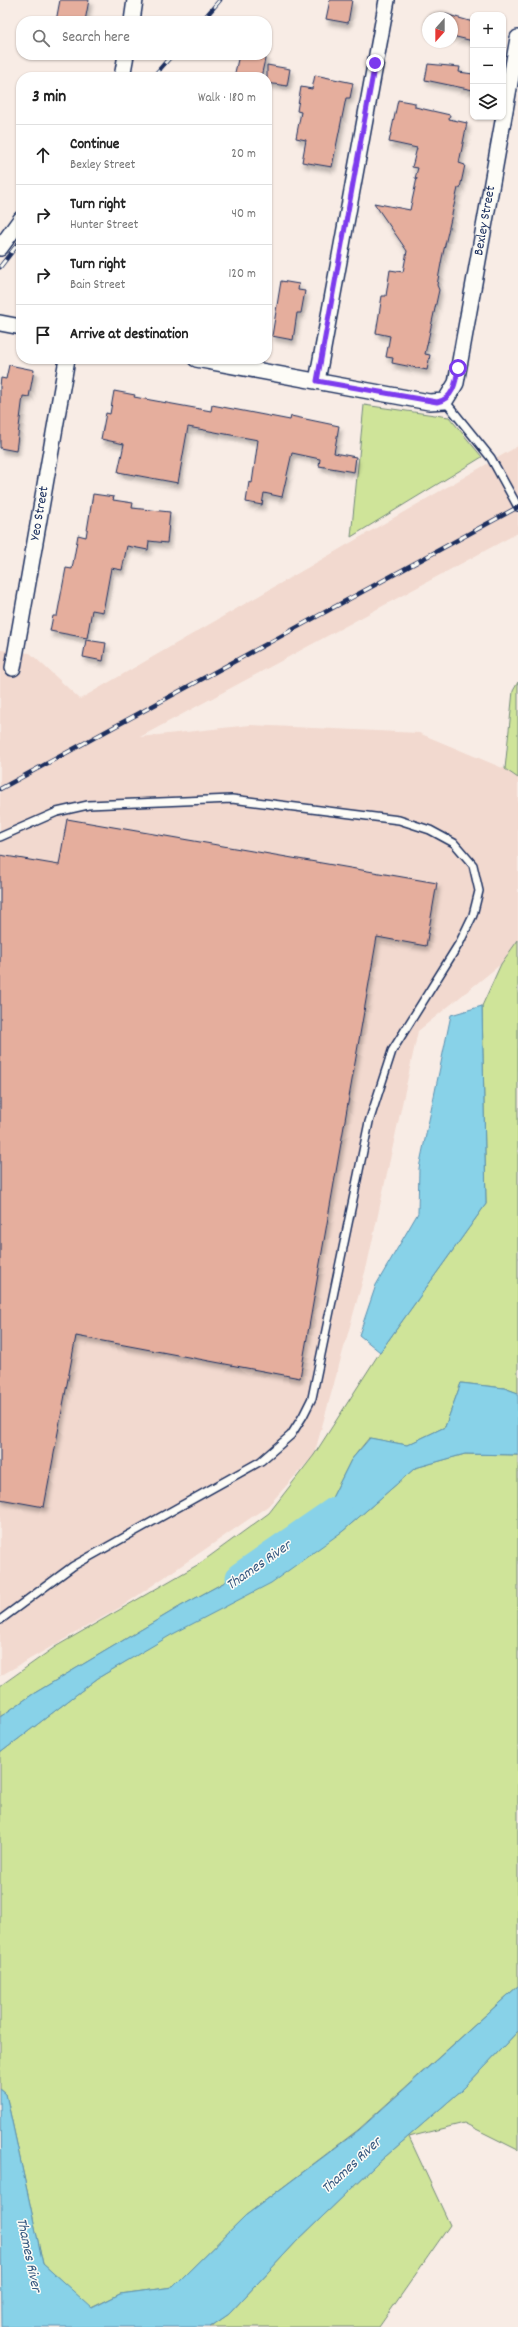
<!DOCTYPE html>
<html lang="en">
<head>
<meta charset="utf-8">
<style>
	body { margin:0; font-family:Dekko,sans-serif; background:#f6f6f6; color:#222 }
	.controls { position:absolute; right:12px; top:12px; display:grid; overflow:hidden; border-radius:8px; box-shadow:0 1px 3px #0004 }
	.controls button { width:36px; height:36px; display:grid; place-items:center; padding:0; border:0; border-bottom:1px solid #e0e0e0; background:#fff; color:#222; font:20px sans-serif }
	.compass { position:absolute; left:422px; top:12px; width:36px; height:36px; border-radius:50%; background:#fff; box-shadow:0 1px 3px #0004; rotate:201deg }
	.stop { position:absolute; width:12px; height:12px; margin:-9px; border:3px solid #7c3aed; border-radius:50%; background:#fff }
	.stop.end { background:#7c3aed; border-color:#fff; box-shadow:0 1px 4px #0008 }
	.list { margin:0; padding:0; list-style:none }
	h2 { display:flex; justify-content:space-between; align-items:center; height:52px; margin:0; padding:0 16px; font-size:17px }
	h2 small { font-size:13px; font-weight:400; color:#767676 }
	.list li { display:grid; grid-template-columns:26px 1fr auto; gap:12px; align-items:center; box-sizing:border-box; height:60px; padding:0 16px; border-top:1px solid #e0e0e0 }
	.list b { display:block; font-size:15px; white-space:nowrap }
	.list p { margin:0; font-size:13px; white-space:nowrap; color:#767676 }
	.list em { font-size:13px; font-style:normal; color:#767676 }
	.icon { flex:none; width:22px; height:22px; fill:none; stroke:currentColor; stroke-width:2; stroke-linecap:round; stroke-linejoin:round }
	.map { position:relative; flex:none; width:518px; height:2327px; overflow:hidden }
	.search { position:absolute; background:#fff; box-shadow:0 1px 3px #0004; left:16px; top:16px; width:256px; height:44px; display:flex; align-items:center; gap:10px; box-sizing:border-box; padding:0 14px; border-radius:16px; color:#767676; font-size:15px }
	.panel { position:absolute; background:#fff; box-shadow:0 1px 3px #0004; left:16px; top:72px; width:256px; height:292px; border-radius:16px }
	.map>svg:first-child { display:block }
	.built { fill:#f2d9cf }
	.green { fill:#cfe499; stroke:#758a7c }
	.water { fill:#88d2e8; stroke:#5c91b1 }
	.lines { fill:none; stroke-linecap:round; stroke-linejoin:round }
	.river { stroke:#88d2e8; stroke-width:33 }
	.building { fill:#e5ae9d; stroke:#1b2f5e; filter:url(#shadow) }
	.lane-casing { stroke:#1b2f5e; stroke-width:10 }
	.street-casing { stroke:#1b2f5e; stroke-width:18 }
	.lane { stroke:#fdfcf7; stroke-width:7 }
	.street { stroke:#fdfcf7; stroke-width:15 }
	.rail-casing { stroke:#1b2f5e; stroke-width:4.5 }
	.rail { stroke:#fdfcf7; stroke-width:3; stroke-dasharray:9; stroke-linecap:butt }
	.route { stroke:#7c3aed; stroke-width:5 }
	.labels { text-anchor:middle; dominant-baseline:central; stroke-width:3; stroke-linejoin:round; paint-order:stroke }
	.street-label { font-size:14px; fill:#1b2f5e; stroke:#fdfcf7 }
	.water-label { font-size:15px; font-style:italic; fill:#365880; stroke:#fdfcf7 }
</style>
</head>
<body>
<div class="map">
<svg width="518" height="2327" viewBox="0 0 518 2327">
	<defs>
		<filter id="shadow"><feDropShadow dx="2.5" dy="4.5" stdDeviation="2" flood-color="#0004"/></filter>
	</defs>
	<rect width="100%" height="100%" fill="#f8ece5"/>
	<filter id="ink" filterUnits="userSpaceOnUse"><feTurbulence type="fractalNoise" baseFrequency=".025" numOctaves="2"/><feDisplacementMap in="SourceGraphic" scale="8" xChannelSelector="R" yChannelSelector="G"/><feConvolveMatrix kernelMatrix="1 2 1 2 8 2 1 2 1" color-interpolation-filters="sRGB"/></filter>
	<g filter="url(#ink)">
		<path class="built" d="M 518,446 L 518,533 L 140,737 L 250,725 L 419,733 L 505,769 L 518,778 L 518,940 L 501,964 L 418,1031 L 367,1265 L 314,1455 L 268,1506 L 121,1607 L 0,1676 L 0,650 L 30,653 L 80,699 Z"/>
		<path class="green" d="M 364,405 L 449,417 L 482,457 L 351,537 Z
			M 518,682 L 518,778 L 505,769 L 513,691 Z
			M 518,940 L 518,1393 L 504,1388 L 461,1383 L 445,1427 L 407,1445 L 369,1438 L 351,1460 L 331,1500 L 293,1545 L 181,1606 L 33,1694 L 0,1717 L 0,1686 L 55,1647 L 199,1564 L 269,1513 L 314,1455 L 380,1352 L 486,1204 L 482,1006 L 501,964 Z
			M 465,1454 L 518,1455 L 518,1986 L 358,2130 L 245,2216 L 173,2287 L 120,2294 L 91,2308 L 43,2264 L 6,2094 L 0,2089 L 0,1753 L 98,1678 L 343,1531 L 415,1468 Z
			M 518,2031 L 518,2150 L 464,2123 L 409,2137 L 450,2225 L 379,2327 L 210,2327 L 229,2314 L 296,2242 L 378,2163 L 464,2088 Z"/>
		<path class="water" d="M 482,1006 L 486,1204 L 380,1352 L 359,1335 L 376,1285 L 418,1213 L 419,1168 L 451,1015 Z
			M 461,1383 L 504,1388 L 518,1393 L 518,1455 L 465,1454 L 415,1468 L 343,1531 L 271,1583 L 171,1635 L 98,1678 L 0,1753 L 0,1717 L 33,1694 L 181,1606 L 293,1545 L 331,1500 L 351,1460 L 370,1438 L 407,1445 L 445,1427 Z
			M 518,1986 L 518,2031 L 464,2088 L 378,2163 L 296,2242 L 229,2314 L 210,2327 L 2,2327 L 0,2089 L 6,2094 L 43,2264 L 92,2308 L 120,2294 L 173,2287 L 245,2216 L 359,2130 Z"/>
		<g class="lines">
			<path class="river" d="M 242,1578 L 336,1513"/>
		</g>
		<path class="building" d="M 60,0 L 89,0 L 85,21 L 56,21 Z
			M 330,0 L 352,0 L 348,23 L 326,19 Z
			M 445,14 L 473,22 L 473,41 L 452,36 L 452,18 L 444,18 Z
			M 239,55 L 266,55 L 261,77 L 234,77 Z
			M 428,64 L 460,67 L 459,72 L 473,74 L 473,90 L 425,80 Z
			M 267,65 L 290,69 L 287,86 L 267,83 Z
			M 315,75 L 353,83 L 350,98 L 346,98 L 332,167 L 302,162 L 306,140 L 296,138 L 301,112 L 297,111 L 301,87 L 312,89 Z
			M 398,100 L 415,103 L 415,107 L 450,115 L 449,119 L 467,123 L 459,163 L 465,165 L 460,188 L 458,188 L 442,258 L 437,285 L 439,290 L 425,354 L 430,355 L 427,370 L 392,363 L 393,358 L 386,357 L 390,336 L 376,333 L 382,296 L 386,296 L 390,270 L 403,272 L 407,251 L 374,203 L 410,210 L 417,178 L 415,178 L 418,168 L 412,167 L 417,148 L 389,142 Z
			M 281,281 L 299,284 L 298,290 L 305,291 L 301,313 L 297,313 L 293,340 L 272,336 Z
			M 9,365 L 34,370 L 29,397 L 23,396 L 16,451 L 0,448 L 0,386 L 1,378 L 6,379 Z
			M 114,391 L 135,395 L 134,397 L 211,411 L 212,405 L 290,420 L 291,416 L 339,426 L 334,453 L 356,457 L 354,472 L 319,466 L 320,459 L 292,453 L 282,497 L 264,493 L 262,505 L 246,502 L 249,482 L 252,483 L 258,440 L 188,427 L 178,483 L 118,472 L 124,444 L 101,439 L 106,413 L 110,414 Z
			M 93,494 L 114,497 L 113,500 L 133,503 L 132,508 L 170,512 L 167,543 L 149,541 L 148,550 L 127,546 L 122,570 L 111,568 L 103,612 L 92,610 L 87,638 L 50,631 L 53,616 L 57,616 L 66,568 L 72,569 L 78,535 L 86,537 Z
			M 86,640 L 106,643 L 103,661 L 83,657 Z
			M 67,819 L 437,883 L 426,946 L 377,937 L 300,1378 L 76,1336 L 44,1507 L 0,1499 L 0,855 L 59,865 Z"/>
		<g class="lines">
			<defs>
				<path id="lane" d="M 445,401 L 491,458 L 518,507
					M 0,837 L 57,812 L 88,805 L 232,799 L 399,820 L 430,830 L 454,843 L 473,865 L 479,891 L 473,915 L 460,942 L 392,1051 L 369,1122 L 312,1398 L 303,1416 L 291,1435 L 261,1461 L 73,1566 L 0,1620"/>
				<g id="street">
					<path d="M 132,21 L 135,0"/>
					<path d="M 122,77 L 126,55"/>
					<path d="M 0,248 L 21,219"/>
					<path d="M 0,323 L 21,327"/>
					<path id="s1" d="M 196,359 L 429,402 L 445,401 L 456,383 L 518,38"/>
					<path d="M 317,381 L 387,0"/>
					<path id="s2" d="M 13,668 L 67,359"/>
				</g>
			</defs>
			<use href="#lane" class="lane-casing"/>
			<use href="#street" class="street-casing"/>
			<use href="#lane" class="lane"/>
			<use href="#street" class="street"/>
			<defs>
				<path id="rail" d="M 202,21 L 220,0
					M 153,77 L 172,55
					M 0,267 L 21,240
					M 0,789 L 518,507"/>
			</defs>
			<use href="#rail" class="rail-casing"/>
			<use href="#rail" class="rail"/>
		</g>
	</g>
	<g class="lines" filter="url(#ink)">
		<path class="route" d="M 375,63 L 317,381 L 437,402 C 453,399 456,383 458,368"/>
	</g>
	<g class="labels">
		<g class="street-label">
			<text stroke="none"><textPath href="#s1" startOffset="439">Bexley Street</textPath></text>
			<text stroke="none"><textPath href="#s2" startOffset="157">Yeo Street</textPath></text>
		</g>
		<g class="water-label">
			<text transform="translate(259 1566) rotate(-35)">Thames River</text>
			<text transform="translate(352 2166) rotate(-43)">Thames River</text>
			<text transform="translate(28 2255) rotate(78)">Thames River</text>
		</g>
	</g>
</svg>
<div class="controls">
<button>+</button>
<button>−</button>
<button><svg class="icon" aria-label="layers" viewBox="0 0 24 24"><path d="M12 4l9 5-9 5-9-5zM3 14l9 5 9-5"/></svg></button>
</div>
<svg class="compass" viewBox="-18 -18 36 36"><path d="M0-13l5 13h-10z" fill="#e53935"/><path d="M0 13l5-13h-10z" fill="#767676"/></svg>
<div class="stop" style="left:458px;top:368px"></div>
<div class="stop end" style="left:375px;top:63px"></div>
<div class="search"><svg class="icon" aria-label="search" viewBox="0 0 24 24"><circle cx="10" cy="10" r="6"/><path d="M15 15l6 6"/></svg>Search here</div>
<section class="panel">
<h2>3 min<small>Walk · 180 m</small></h2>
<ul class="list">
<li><svg class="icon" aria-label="ahead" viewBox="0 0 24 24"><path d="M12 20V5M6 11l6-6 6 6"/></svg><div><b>Continue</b><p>Bexley Street</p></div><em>20 m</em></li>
<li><svg class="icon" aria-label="right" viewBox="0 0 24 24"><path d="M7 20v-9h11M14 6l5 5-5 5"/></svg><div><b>Turn right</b><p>Hunter Street</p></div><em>40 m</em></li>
<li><svg class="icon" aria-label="right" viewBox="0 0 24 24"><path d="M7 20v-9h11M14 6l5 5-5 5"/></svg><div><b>Turn right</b><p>Bain Street</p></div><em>120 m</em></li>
<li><svg class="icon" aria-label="arrive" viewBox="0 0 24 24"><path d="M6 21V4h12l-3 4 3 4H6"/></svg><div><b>Arrive at destination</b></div></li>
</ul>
</section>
</div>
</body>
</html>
